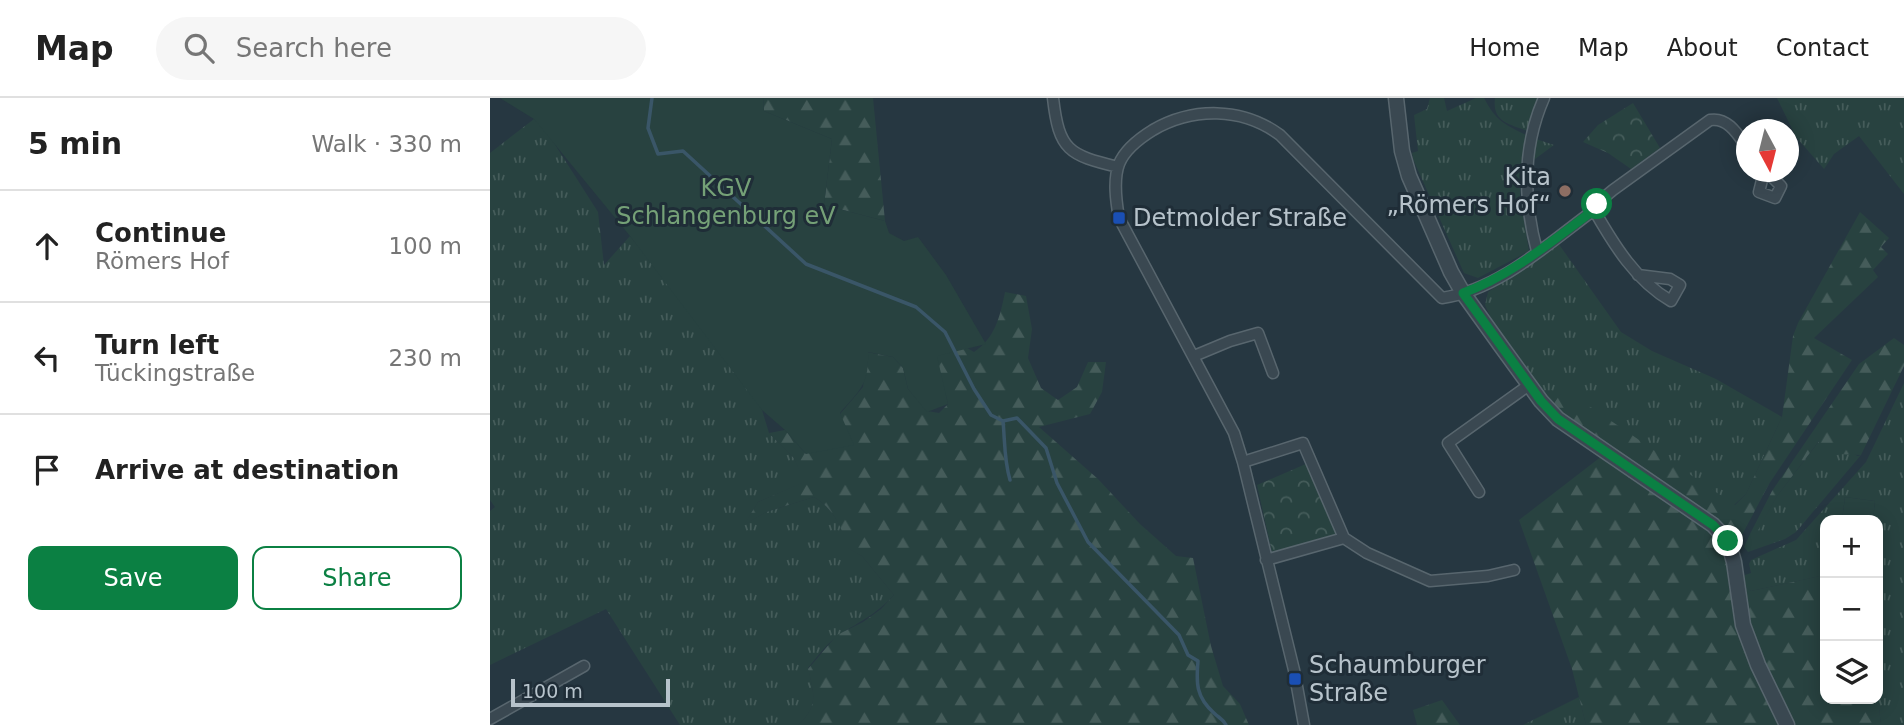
<!DOCTYPE html>
<html lang="en">
<head>
<meta charset="utf-8">
<style>
	body { margin:0; font-family:"DejaVu Sans",sans-serif; background:#f6f6f6; color:#222 }
	.controls { position:absolute; right:21px; bottom:21px; display:grid; overflow:hidden; border-radius:14px; box-shadow:0 4px 18px #0003 }
	.controls button { width:63px; height:63px; display:grid; place-items:center; padding:0; border:0; border-bottom:2px solid #e0e0e0; background:#fff; color:#222; font:35px sans-serif }
	.compass { position:absolute; left:1246px; top:21px; width:63px; height:63px; border-radius:50%; background:#fff; box-shadow:0 4px 18px #0003; rotate:173deg }
	.scale { position:absolute; left:21px; bottom:18px; width:159px; box-sizing:border-box; padding-left:7px; border:4px solid #b7c3cb; border-top:0; font-size:19px; line-height:24px; white-space:nowrap; color:#b7c3cb; -webkit-text-stroke:5px #1f2d37; paint-order:stroke }
	.stop { position:absolute; width:21px; height:21px; margin:-16px; border:5px solid #0b8043; border-radius:50%; background:#fff }
	.stop.end { background:#0b8043; border-color:#fff; box-shadow:0 2px 7px #0008 }
	.list { margin:0; padding:0; list-style:none }
	h2 { display:flex; justify-content:space-between; align-items:center; height:91px; margin:0; padding:0 28px; font-size:30px }
	h2 small { font-size:23px; font-weight:400; color:#767676 }
	.list li { display:grid; grid-template-columns:46px 1fr auto; gap:21px; align-items:center; box-sizing:border-box; height:112px; padding:0 28px; border-top:2px solid #e0e0e0 }
	.list b { display:block; font-size:26px; white-space:nowrap }
	.list p { margin:0; font-size:23px; white-space:nowrap; color:#767676 }
	.list em { font-size:23px; font-style:normal; color:#767676 }
	.actions { display:flex; gap:14px; padding:21px 28px }
	.actions a { flex:1; padding:16px 0; border:2px solid #0b8043; border-radius:14px; text-align:center; font-size:24px; color:#0b8043 }
	.actions .main { background:#0b8043; color:#fff }
	.icon { flex:none; width:38px; height:38px; fill:none; stroke:currentColor; stroke-width:2; stroke-linecap:round; stroke-linejoin:round }
	.map { position:relative; flex:none; width:1414px; height:627px; overflow:hidden }
	header { display:flex; align-items:center; gap:42px; box-sizing:border-box; height:98px; padding:0 35px; background:#fff; border-bottom:2px solid #e0e0e0 }
	header strong { font-size:33px }
	nav { display:flex; gap:38px; margin-inline-start:auto; font-size:24px }
	.search { width:490px; height:63px; background:#f6f6f6; display:flex; align-items:center; gap:18px; box-sizing:border-box; padding:0 24px; border-radius:38px; color:#767676; font-size:26px }
	main { display:flex }
	aside { flex:1; background:#fff }
	.map>svg:first-child { display:block }
	.grass { fill:url(#grass-tufts) }
	.forest { fill:url(#forest-firs) }
	.park { fill:url(#park-crowns) }
	.garden { fill:#284240 }
	.lines { fill:none; stroke-linecap:round; stroke-linejoin:round }
	.stream { stroke:#3a5668; stroke-width:3.5 }
	.minor-casing { stroke:#58666e; stroke-width:13 }
	.tertiary-casing { stroke:#58666e; stroke-width:17 }
	.minor { stroke:#3a4851; stroke-width:10 }
	.tertiary { stroke:#3a4851; stroke-width:14 }
	.route { stroke:#0b8043; stroke-width:9 }
	.education-dot { fill:#8d6e63; stroke:#1f2d37; stroke-width:2.5 }
	.transit-dot { fill:#1a4fb4; stroke:#1f2d37; stroke-width:2.5 }
	.labels { text-anchor:middle; dominant-baseline:central; stroke-width:6; stroke-linejoin:round; paint-order:stroke }
	.poi-label { font-size:24px; fill:#b7c3cb; stroke:#1f2d37; text-anchor:start }
	.park-label { font-size:24px; fill:#75a177; stroke:#1f2d37 }
</style>
</head>
<body>
<header>
<strong>Map</strong>
<div class="search"><svg class="icon" aria-label="search" viewBox="0 0 24 24"><circle cx="10" cy="10" r="6"/><path d="M15 15l6 6"/></svg>Search here</div>
<nav><a>Home</a><a>Map</a><a>About</a><a>Contact</a></nav>
</header>
<main>
<aside>
<h2>5 min<small>Walk · 330 m</small></h2>
<ul class="list">
<li><svg class="icon" aria-label="ahead" viewBox="0 0 24 24"><path d="M12 20V5M6 11l6-6 6 6"/></svg><div><b>Continue</b><p>Römers Hof</p></div><em>100 m</em></li>
<li><svg class="icon" aria-label="left" viewBox="0 0 24 24"><path d="M17 20v-9H6M10 6l-5 5 5 5"/></svg><div><b>Turn left</b><p>Tückingstraße</p></div><em>230 m</em></li>
<li><svg class="icon" aria-label="arrive" viewBox="0 0 24 24"><path d="M6 21V4h12l-3 4 3 4H6"/></svg><div><b>Arrive at destination</b></div></li>
</ul>
<div class="actions"><a class="main">Save</a><a>Share</a></div>
</aside>
<div class="map">
<svg width="1414" height="627" viewBox="0 0 1414 627">
	<defs>
		<pattern id="grass-tufts" width="24" height="20" patternUnits="userSpaceOnUse" patternTransform="scale(1.75)"><rect width="24" height="20" fill="#284240"/><path d="M3 7l-1-3M5 7V3M7 7l1-3M15 17l-1-3M17 17v-4M19 17l1-3" fill="none" stroke="#455c5a"/></pattern>
		<pattern id="forest-firs" width="22" height="20" patternUnits="userSpaceOnUse" patternTransform="scale(1.75)"><rect width="22" height="20" fill="#284240"/><path d="M5 1l3.5 6h-7zM16 11l3.5 6h-7z" fill="#455c5a"/></pattern>
		<pattern id="park-crowns" width="20" height="18" patternUnits="userSpaceOnUse" patternTransform="scale(1.75)"><rect width="20" height="18" fill="#284240"/><path d="M2 6a3 3 0 1 1 6 0M12 15a3 3 0 1 1 6 0" fill="none" stroke="#455c5a"/></pattern>
	</defs>
	<rect width="100%" height="100%" fill="#263741"/>
	<path class="grass" d="M 940,0 L 954,0 L 957,13 L 986,0 L 994,0 C 1006,23 1014,26 1036,37 L 1031,74 L 1030,99 L 1039,153 L 988,180 L 974,175 L 923,61 L 922,55 L 928,53 L 924,17 L 937,11 Z
		M 1005,0 L 1051,0 L 1038,33 C 1019,26 1002,24 1005,0 Z
		M 1287,0 L 1414,0 L 1414,96 L 1369,38 L 1344,56 L 1334,71 L 1306,39 Z
		M 44,21 L 55,31 L 108,114 L 114,167 L 140,138 L 257,286 L 272,312 L 279,335 L 304,360 L 315,384 L 268,404 L 255,426 L 276,414 L 324,399 C 343,410 353,430 358,450 L 372,458 L 404,497 C 384,518 372,522 349,537 C 337,545 327,559 318,570 C 324,595 329,608 308,627 L 190,627 L 116,511 L 0,567 L 0,413 L 5,409 L 0,402 L 0,55 Z
		M 1046,41 L 1064,47 L 1041,64 Z
		M 1068,145 L 1131,234 L 1162,253 L 1226,281 L 1292,319 L 1256,396 L 1244,407 L 1074,292 L 1062,308 L 1001,220 L 995,207 L 998,194 L 1048,161 Z
		M 1414,285 L 1414,627 L 1391,627 L 1388,601 L 1388,422 L 1383,422 L 1385,403 L 1355,399 L 1352,422 L 1335,422 L 1335,477 L 1261,493 L 1252,486 L 1255,477 L 1261,475 L 1259,466 L 1261,462 L 1306,442 L 1376,364 Z
		M 1330,342 L 1368,358 L 1371,357 L 1306,434 L 1295,441 L 1258,454 L 1254,449 L 1261,434 L 1266,435 L 1287,398 Z
		M 1089,599 L 1096,627 L 1033,627 Z"/>
	<path class="forest" d="M 273,0 L 383,0 L 395,123 L 334,107 L 342,41 L 274,13 Z
		M 1370,114 L 1399,140 L 1391,149 L 1398,156 L 1383,172 L 1388,179 L 1324,240 L 1362,262 L 1279,386 L 1251,439 L 1243,441 L 1246,482 L 1261,493 L 1335,477 L 1335,601 L 1388,601 L 1391,627 L 1096,627 L 1082,571 L 1029,422 L 1112,358 L 1062,308 L 1074,291 L 1245,407 L 1256,396 L 1292,319 L 1303,238 L 1308,225 Z
		M 515,194 L 536,198 L 542,231 L 538,260 L 551,290 L 568,302 L 587,289 L 598,264 L 616,264 L 612,294 L 600,316 L 549,329 L 608,381 L 650,426 L 686,458 L 703,460 L 721,548 L 733,588 L 750,606 L 759,627 L 308,627 C 329,608 324,595 318,571 L 347,537 L 373,524 L 391,511 L 404,497 L 372,458 L 357,450 C 353,430 343,410 324,399 L 276,414 L 254,427 L 268,404 L 314,384 L 304,360 L 279,335 L 295,332 L 316,356 L 373,289 L 377,254 L 403,259 L 413,270 L 418,291 L 437,313 L 449,315 L 458,306 L 446,258 L 458,239 L 484,254 C 505,240 510,219 515,194 Z
		M 1404,240 L 1414,247 L 1414,268 L 1371,357 L 1345,356 L 1329,343 L 1287,398 L 1266,436 L 1261,434 L 1282,393 L 1369,266 Z
		M 952,602 L 970,627 L 927,627 L 923,612 Z"/>
	<path class="park" d="M 1143,5 L 1170,50 L 1141,71 L 1118,55 L 1093,44 L 1108,27 Z
		M 818,365 L 850,437 L 783,459 L 767,387 Z"/>
	<path class="garden" d="M 10,0 L 273,0 L 274,13 L 342,41 L 334,107 L 395,123 L 399,135 L 414,143 L 428,139 L 456,177 L 496,246 L 447,258 L 458,306 L 437,314 L 418,291 L 413,270 L 403,259 L 378,254 C 379,287 370,292 350,315 L 364,347 L 316,356 L 295,332 L 272,312 L 140,138 L 44,21 Z
		M 1355,399 L 1385,403 L 1383,422 L 1352,422 Z"/>
	<g class="lines">
		<path class="stream" d="M 162,0 L 158,30 L 168,56 L 193,53 L 316,166 L 426,209 L 455,234 L 484,291 L 501,317 L 513,323 L 527,320 L 556,350 L 567,385 L 598,444 L 689,537 L 698,557 L 708,563 C 706,585 706,599 724,615 C 729,620 733,621 736,627
			M 513,323 C 515,344 514,362 520,382"/>
		<defs>
			<path id="minor" d="M 563,0 C 569,53 579,57 628,69
				M 1274,74 L 1269,94 L 1285,100 L 1291,88 L 1277,74
				M 1104,112 C 1124,147 1146,183 1181,203 L 1190,187 L 1180,181 L 1148,177
				M 1047,153 C 1033,101 1032,50 1054,0
				M 704,258 L 740,243 L 768,235 L 783,275
				M 753,364 L 813,345 L 854,440 L 877,455 L 940,483 L 998,478 L 1024,472
				M 989,394 L 958,345 L 1039,287
				M 776,462 L 854,440
				M 0,621 L 94,568
				M 814,627 L 804,572 L 753,364 L 744,335 L 629,120 C 626,103 623,82 629,66 C 635,51 650,40 663,32 C 703,9 752,9 790,37 L 952,200 C 1009,192 1059,145 1104,112 L 1111,102 L 1123,92 L 1220,22 C 1237,19 1247,35 1256,48"/>
			<path id="tertiary" d="M 906,0 L 912,53 L 919,78 L 961,174 L 973,195 L 1011,248 L 1051,303 L 1068,321 L 1223,427 L 1238,443 L 1244,464 L 1253,527 L 1268,567 L 1297,627"/>
		</defs>
		<use href="#minor" class="minor-casing"/>
		<use href="#tertiary" class="tertiary-casing"/>
		<use href="#minor" class="minor"/>
		<use href="#tertiary" class="tertiary"/>
	</g>
	<g class="lines">
		<path class="route" d="M 1107,106 L 1104,112 C 1063,142 1021,178 973,195 L 1051,303 L 1068,321 L 1223,427 L 1238,443"/>
	</g>
	<circle class="education-dot" cx="1075" cy="93" r="7"/>
	<g class="transit-dot">
		<rect x="622" y="113" width="14" height="14" rx="3.5"/>
		<rect x="798" y="574" width="14" height="14" rx="3.5"/>
	</g>
	<g class="labels">
		<g class="poi-label">
			<text x="1061" y="79" text-anchor="end">Kita<tspan x="1061" dy="28">„Römers Hof“</tspan></text>
			<text x="643" y="120">Detmolder Straße</text>
			<text x="819" y="567">Schaumburger<tspan x="819" dy="28">Straße</tspan></text>
		</g>
		<g class="park-label">
			<text x="236" y="90">KGV<tspan x="236" dy="28">Schlangenburg eV</tspan></text>
		</g>
	</g>
</svg>
<div class="controls">
<button>+</button>
<button>−</button>
<button><svg class="icon" aria-label="layers" viewBox="0 0 24 24"><path d="M12 4l9 5-9 5-9-5zM3 14l9 5 9-5"/></svg></button>
</div>
<svg class="compass" viewBox="-18 -18 36 36"><path d="M0-13l5 13h-10z" fill="#e53935"/><path d="M0 13l5-13h-10z" fill="#767676"/></svg>
<div class="scale">100 m</div>
<div class="stop" style="left:1107px;top:106px"></div>
<div class="stop end" style="left:1238px;top:443px"></div>
</div>
</main>
</body>
</html>
